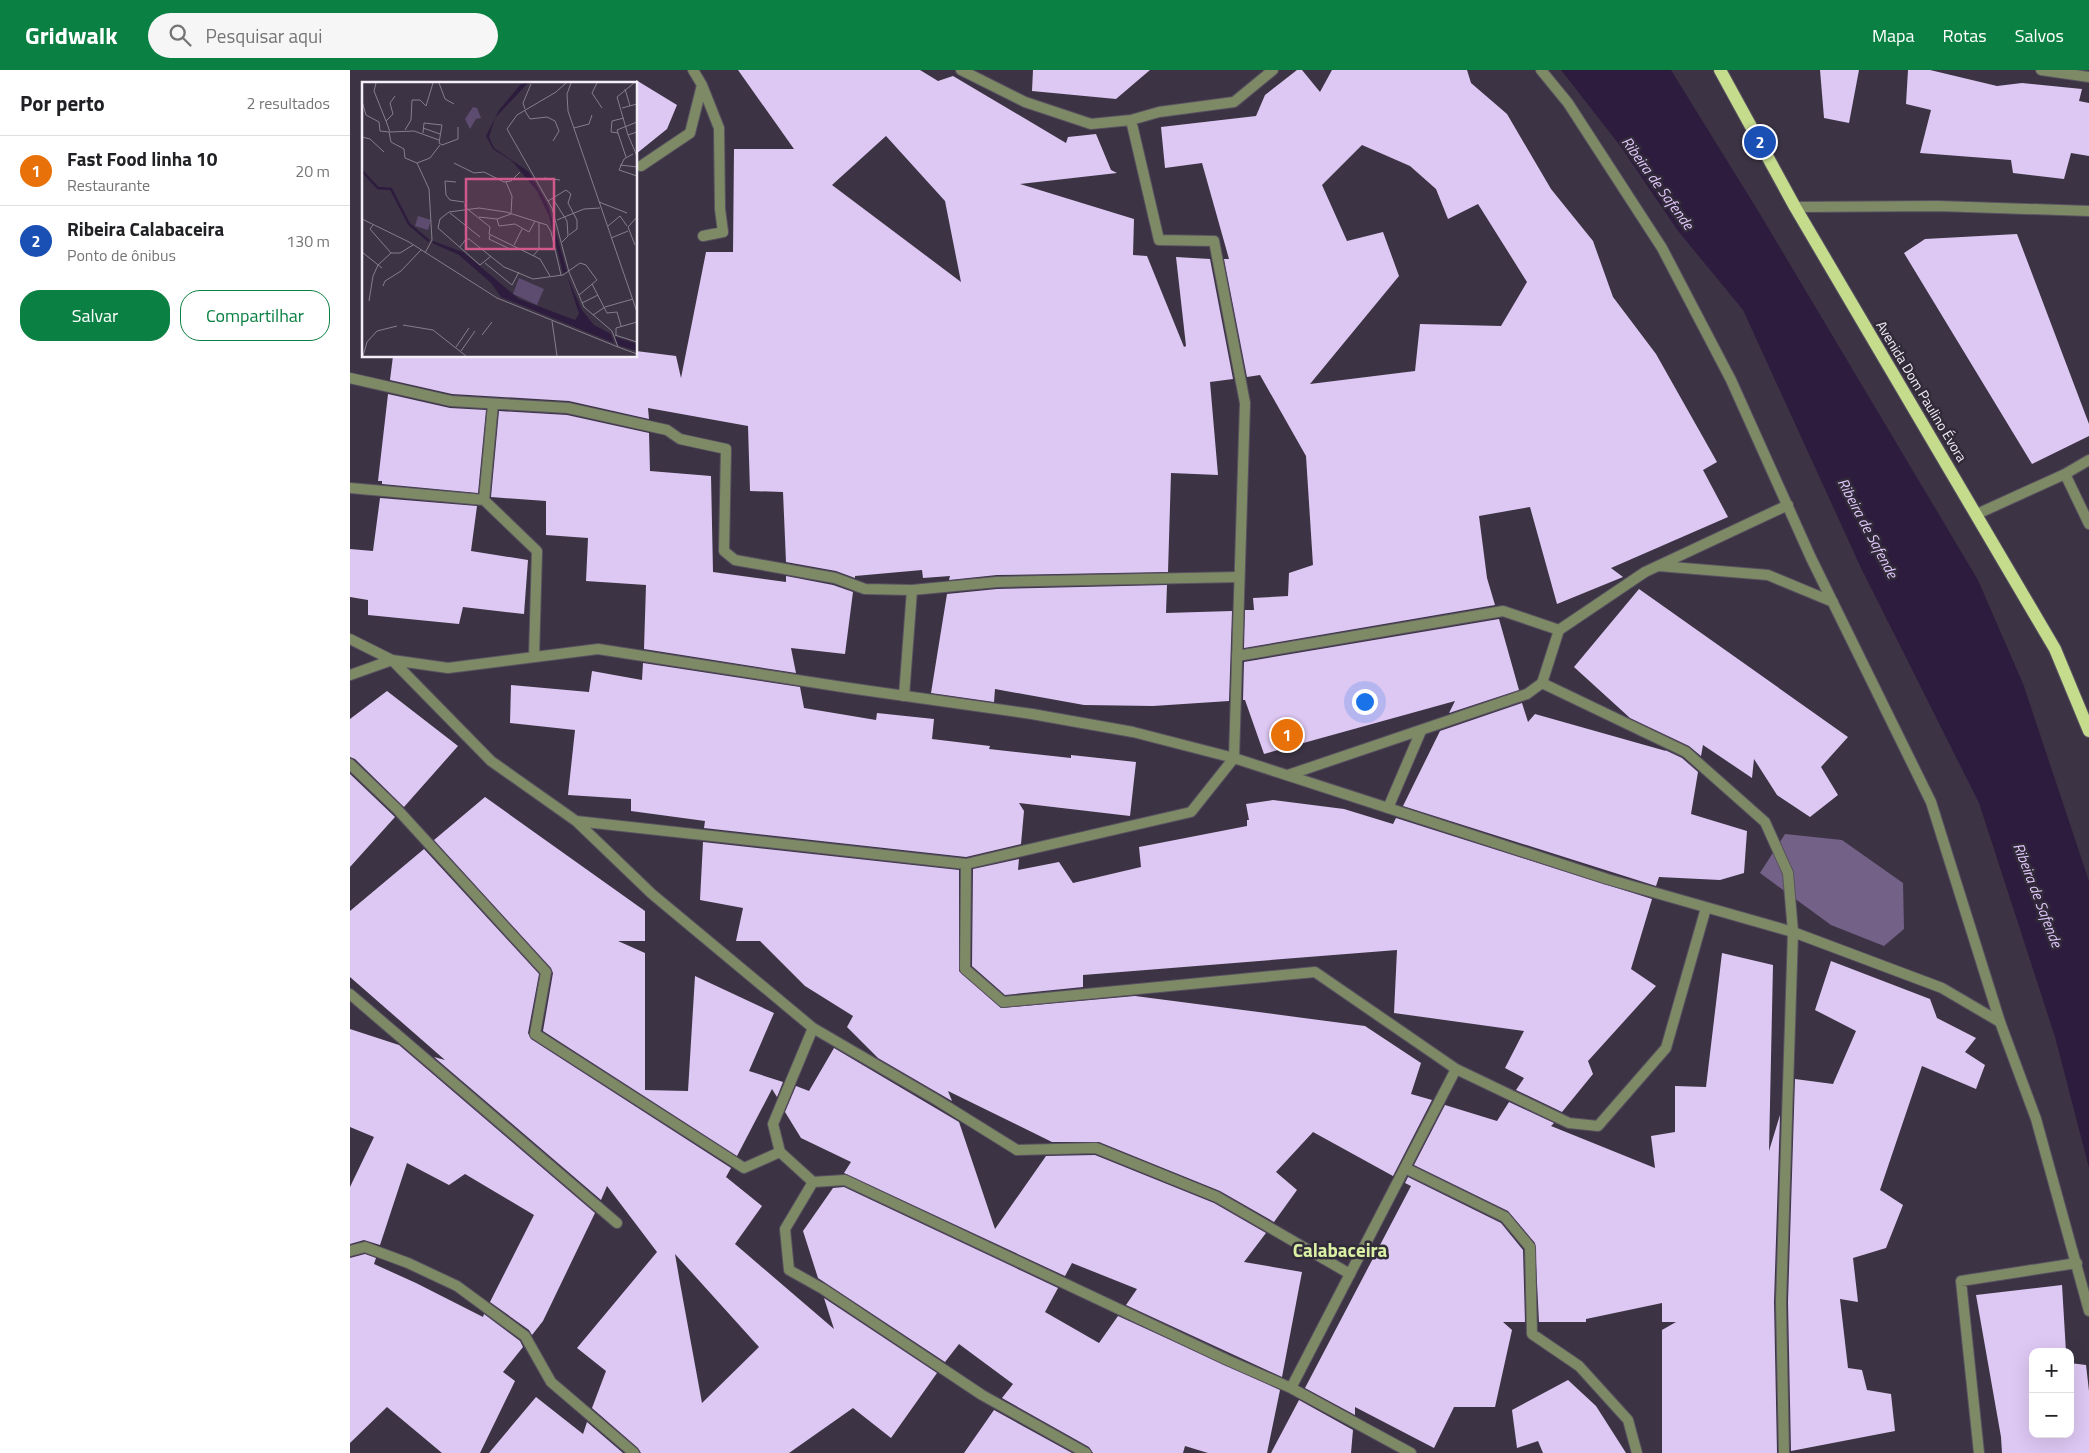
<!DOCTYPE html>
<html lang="pt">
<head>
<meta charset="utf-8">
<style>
	body { margin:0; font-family:"Titillium Web",sans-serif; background:#f6f6f6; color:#202124 }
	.controls { position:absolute; right:15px; bottom:15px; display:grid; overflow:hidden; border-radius:10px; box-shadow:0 5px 20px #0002 }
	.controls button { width:45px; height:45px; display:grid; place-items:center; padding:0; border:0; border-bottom:1px solid #e0e0e0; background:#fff; color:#202124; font:25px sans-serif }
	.you { position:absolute; left:1014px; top:631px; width:18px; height:18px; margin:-12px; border:4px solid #fff; border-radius:50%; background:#1a73e8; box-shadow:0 0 0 8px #1a73e833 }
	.badge { display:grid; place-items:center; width:32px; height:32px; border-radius:50%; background:#0b8043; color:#fff; font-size:16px; font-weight:700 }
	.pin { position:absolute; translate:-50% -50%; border:2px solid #fff; box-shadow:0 1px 5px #0006 }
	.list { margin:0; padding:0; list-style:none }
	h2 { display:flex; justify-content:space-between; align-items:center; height:65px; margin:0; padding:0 20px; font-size:21px }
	h2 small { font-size:16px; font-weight:400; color:#757577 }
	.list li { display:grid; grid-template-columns:32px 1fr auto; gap:15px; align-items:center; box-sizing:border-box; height:70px; padding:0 20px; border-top:1px solid #e0e0e0 }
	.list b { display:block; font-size:19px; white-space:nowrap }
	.list p { margin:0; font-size:16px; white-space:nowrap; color:#757577 }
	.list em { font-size:16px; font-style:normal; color:#757577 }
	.actions { display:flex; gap:10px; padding:15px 20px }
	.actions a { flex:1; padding:11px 0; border:1px solid #0b8043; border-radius:20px; text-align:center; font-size:18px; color:#0b8043 }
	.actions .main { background:#0b8043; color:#fff }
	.icon { flex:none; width:28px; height:28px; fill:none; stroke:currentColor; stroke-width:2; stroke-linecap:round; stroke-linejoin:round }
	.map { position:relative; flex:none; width:1739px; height:1383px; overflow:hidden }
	header { display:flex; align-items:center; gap:30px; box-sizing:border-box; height:70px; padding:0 25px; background:#0b8043; color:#fff }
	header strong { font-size:24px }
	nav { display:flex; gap:28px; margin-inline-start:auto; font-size:18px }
	.search { width:350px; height:45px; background:#f6f6f6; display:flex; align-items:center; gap:12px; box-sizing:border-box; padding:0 18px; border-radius:28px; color:#757577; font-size:19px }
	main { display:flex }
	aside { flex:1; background:#fff }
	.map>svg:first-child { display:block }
	.forest { fill:#746188 }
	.water { fill:#2e1c3e }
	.building { fill:#ddc7f3; fill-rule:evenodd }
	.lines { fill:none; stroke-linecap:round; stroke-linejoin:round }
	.lane-casing { stroke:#595261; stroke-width:12 }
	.street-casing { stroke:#595261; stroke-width:12 }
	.primary-casing { stroke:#595261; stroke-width:14 }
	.lane { stroke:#7e8a65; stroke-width:10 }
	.street { stroke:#7e8a65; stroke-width:10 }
	.primary { stroke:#c5dc8d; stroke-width:12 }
	.labels { text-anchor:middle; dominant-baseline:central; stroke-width:5; stroke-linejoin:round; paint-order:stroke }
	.street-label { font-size:14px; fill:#f3eef8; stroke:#312a39 }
	.water-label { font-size:15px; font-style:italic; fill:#e2c8fc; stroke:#312a39 }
	.district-label { font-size:19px; font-weight:bold; fill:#d9f0a5; stroke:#312a39 }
	.inset-river { fill:none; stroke:#2e1c3e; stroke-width:2.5 }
	.inset-road { fill:none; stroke:#857e8c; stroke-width:1 }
	.view { fill:#d1588a; fill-opacity:0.15; stroke:#d1588a; stroke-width:2.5 }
	.inset-edge { fill:none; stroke:#f3eef8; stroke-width:2.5 }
</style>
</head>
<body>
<header>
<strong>Gridwalk</strong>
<div class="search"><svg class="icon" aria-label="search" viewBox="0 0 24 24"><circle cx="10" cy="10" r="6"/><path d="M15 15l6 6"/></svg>Pesquisar aqui</div>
<nav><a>Mapa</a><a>Rotas</a><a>Salvos</a></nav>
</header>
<main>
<aside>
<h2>Por perto<small>2 resultados</small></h2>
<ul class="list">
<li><span class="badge" style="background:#e8710a">1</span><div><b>Fast Food linha 10</b><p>Restaurante</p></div><em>20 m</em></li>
<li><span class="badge" style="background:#1a4fb4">2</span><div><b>Ribeira Calabaceira</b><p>Ponto de ônibus</p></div><em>130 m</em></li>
</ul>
<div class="actions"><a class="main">Salvar</a><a>Compartilhar</a></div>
</aside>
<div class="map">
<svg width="1739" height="1383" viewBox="0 0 1739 1383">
	<rect width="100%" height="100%" fill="#3c3444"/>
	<path class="forest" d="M 1435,764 L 1492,770 L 1553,813 L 1554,859 L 1534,876 L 1481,855 L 1410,803 Z"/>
	<path class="water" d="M 1211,0 L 1321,0 L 1410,144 L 1628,510 L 1674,616 L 1739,811 L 1739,1098 L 1705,967 L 1629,733 L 1511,498 L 1393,240 L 1328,161 L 1271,77 Z"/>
	<path class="building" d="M 388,0 L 570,0 L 588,11 L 603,6 L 716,73 L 718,67 L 746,64 L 761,100 L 767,103 L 670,114 L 784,149 L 783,185 L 797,186 L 834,277 L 836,276 L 826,187 L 860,189 L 883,309 L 860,312 L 868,405 L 821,403 L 818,502 L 647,505 L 599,510 L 600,506 L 573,508 L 572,500 L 505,506 L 505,508 L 486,501 L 436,492 L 433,422 L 400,421 L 398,356 L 298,338 L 299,349 L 219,331 L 102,324 L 40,310 L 43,286 L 286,286 L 286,281 L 326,286 L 331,308 L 356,182 L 383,182 L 384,79 L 444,79 ZM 536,66 L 595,131 L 611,212 L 482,115 Z
		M 683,0 L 800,0 L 766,29 L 682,21 Z
		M 947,0 L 952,0 L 970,22 L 982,0 L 1117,0 L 1121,13 L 1157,44 L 1201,119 L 1243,171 L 1263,227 L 1306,284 L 1367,392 L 1353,400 L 1378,447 L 1261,498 L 1273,507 L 1207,534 L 1180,437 L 1129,446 L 1137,508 L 1145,535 L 894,578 L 895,540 L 904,540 L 903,528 L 938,526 L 939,503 L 963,495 L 956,386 L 910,305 L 897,307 L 874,189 L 879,189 L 852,93 L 815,98 L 811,57 L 906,46 L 915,25 ZM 1012,75 L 1060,96 L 1086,119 L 1098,149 L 1128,134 L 1177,212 L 1151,256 L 1070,254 L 1065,301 L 960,314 L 1049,206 L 1033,162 L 997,171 L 972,115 Z
		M 1470,0 L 1509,0 L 1499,53 L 1474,48 Z
		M 1558,0 L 1580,0 L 1647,16 L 1672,13 L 1732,19 L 1729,31 L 1739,33 L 1739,86 L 1721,83 L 1714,109 L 1663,103 L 1661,90 L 1570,83 L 1581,40 L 1556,34 Z
		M 286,10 L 327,35 L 317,59 L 286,84 Z
		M 1667,164 L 1739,354 L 1739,366 L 1682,394 L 1554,183 L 1575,169 Z
		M 38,324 L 100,338 L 136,340 L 128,423 L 32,414 L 32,411 L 28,411 Z
		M 149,341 L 217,345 L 299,363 L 300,401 L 361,406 L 363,502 L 436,512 L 436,506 L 483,515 L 503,522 L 495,584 L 441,578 L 446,603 L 294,579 L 296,515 L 236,511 L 238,468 L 196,465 L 196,431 L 141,427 Z
		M 30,428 L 127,436 L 121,481 L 178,490 L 174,544 L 113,537 L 109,554 L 18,545 L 18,530 L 0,527 L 0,479 L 23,481 Z
		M 817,515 L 816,543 L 882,541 L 879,631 L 803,636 L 734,635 L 645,619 L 644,632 L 581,623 L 597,524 L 647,519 Z
		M 1289,519 L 1498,667 L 1471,697 L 1488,725 L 1460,747 L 1427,725 L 1404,689 L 1402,708 L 1353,675 L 1351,686 L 1339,676 L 1280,648 L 1224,597 Z
		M 1149,549 L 1169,620 L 1099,643 L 1105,631 L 914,684 L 895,630 L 893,630 L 894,592 Z
		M 293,593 L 450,617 L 454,638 L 526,650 L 527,643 L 584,649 L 582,669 L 640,676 L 639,679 L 721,688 L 721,685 L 786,692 L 780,746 L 669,733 L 674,741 L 671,774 L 616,787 L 354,758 L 355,751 L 281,741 L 281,729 L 218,725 L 225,660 L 160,653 L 161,615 L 239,622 L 242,601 L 292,610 Z
		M 37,621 L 108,676 L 54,737 L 5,689 L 0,687 L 0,649 Z
		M 1172,633 L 1178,652 L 1185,644 L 1316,681 L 1315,680 L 1332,688 L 1348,702 L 1341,744 L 1397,761 L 1394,803 L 1370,810 L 1309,807 L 1306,816 L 1053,736 L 1090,661 Z
		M 0,704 L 45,747 L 0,797 Z
		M 135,727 L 295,841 L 295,871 L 268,871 L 295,883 L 295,1020 L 338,1021 L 345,906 L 424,943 L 399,1001 L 433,1012 L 427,1027 L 422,1019 L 387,1086 L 193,961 L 203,903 L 201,898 L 84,770 Z
		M 923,730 L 994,739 L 1043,754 L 1046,748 L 1302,829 L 1281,899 L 1306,916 L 1238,991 L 1243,1004 L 1212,1042 L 1166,1020 L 1174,1008 L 1155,998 L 1174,961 L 1044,943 L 1047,880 L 733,905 L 733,917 L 655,925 L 622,896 L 623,799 L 669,789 L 668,800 L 709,792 L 723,813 L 791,797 L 789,777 L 897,756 L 897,750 L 899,750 L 896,734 Z
		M 353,772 L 609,800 L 609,901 L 651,938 L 785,926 L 1015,956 L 1071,993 L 1061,1024 L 1082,1030 L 1043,1106 L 963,1062 L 926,1102 L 947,1120 L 924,1152 L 870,1121 L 749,1072 L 702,1072 L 598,1021 L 602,1031 L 528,988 L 497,957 L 503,946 L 455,916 L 410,871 L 386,871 L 393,838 L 350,830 Z
		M 74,779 L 189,904 L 178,963 L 181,969 L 381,1098 L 376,1107 L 412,1136 L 385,1174 L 484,1259 L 474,1228 L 587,1303 L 541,1368 L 503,1338 L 439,1383 L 291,1383 L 288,1378 L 242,1338 L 256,1301 L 227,1278 L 307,1182 L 257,1116 L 251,1130 L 84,987 L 95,990 L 0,907 L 0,841 ZM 325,1184 L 409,1277 L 352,1333 L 330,1213 Z
		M 1372,883 L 1423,895 L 1419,1081 L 1430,1045 L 1424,1232 L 1427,1383 L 1312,1383 L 1312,1260 L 1326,1252 L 1312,1252 L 1312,1233 L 1236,1249 L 1236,1252 L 1189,1252 L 1185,1173 L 1158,1141 L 1064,1095 L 1095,1035 L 1147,1051 L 1159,1032 L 1204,1053 L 1201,1056 L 1305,1098 L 1301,1066 L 1325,1062 L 1325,1016 L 1356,1017 Z
		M 1481,891 L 1580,929 L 1587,948 L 1626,968 L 1615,982 L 1635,995 L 1626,1019 L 1572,996 L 1530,1120 L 1553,1135 L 1536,1178 L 1503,1188 L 1508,1232 L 1490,1229 L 1498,1298 L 1512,1300 L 1517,1320 L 1541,1324 L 1545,1361 L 1441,1381 L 1438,1232 L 1445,1009 L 1483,1014 L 1506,961 L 1465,940 Z
		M 0,959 L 49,975 L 245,1143 L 193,1251 L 182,1265 L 179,1260 L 140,1232 L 184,1145 L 115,1104 L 99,1115 L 57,1093 L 30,1175 L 14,1170 L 0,1174 L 0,1117 L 24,1067 L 0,1057 Z
		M 484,978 L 609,1052 L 645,1159 L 696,1086 L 745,1085 L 864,1133 L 916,1163 L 894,1192 L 952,1202 L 932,1307 L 776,1235 L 787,1219 L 722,1193 L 715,1206 L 494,1103 L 501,1092 L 451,1068 L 435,1042 L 446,1016 L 459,1021 Z
		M 1058,1107 L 1151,1153 L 1173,1180 L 1175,1252 L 1153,1252 L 1162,1260 L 1145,1337 L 1104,1337 L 1084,1378 L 1005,1337 L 1005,1345 L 955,1318 L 1061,1116 L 1055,1113 Z
		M 494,1117 L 708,1218 L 695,1242 L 749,1273 L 768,1246 L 930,1320 L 917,1383 L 858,1383 L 835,1376 L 833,1383 L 743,1383 L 739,1377 L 652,1328 L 663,1314 L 609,1274 L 595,1292 L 468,1208 L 453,1161 L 483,1118 Z
		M 15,1184 L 26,1188 L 24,1194 L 66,1213 L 133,1247 L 134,1244 L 170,1271 L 173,1277 L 153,1302 L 165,1311 L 130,1383 L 92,1383 L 37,1337 L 0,1373 L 0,1188 Z
		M 1712,1215 L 1716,1282 L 1683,1282 L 1683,1364 L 1720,1364 L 1720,1293 L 1736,1295 L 1739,1321 L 1739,1383 L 1652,1383 L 1651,1367 L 1626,1225 Z
		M 1218,1310 L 1246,1336 L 1276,1383 L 1193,1383 L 1188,1371 L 1167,1378 L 1162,1340 Z
		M 186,1327 L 233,1364 L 237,1352 L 273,1383 L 139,1383 Z
		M 949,1330 L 1003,1360 L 1001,1383 L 921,1383 Z
		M 644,1340 L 722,1383 L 614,1383 Z"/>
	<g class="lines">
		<defs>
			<path id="lane" d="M 1191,0 L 1218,33 L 1312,178 L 1381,310 L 1461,488 L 1581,732 L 1650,952
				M 352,15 L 369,58 L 370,139 L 373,162 L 353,166
				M 291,96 L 340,63 L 352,15 L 343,0
				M 1445,137 L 1588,136 L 1739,141
				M 0,308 L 101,331 L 218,338 L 317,360 L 330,369 L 376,379 L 374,481 L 385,490 L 485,508 L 515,519 L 562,520
				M 0,418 L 134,430 L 187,481 L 184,587
				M 134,430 L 143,334
				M 1309,496 L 1418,505 L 1483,532
				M 887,586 L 1153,541 L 1209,560 L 1295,502 L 1438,435
				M 1192,613 L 1336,682 L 1415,752 L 1438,803 L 1443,862
				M 554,626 L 562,520 L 647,512 L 889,507
				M 0,694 L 47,739 L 196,902 L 185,964 L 394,1098 L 430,1082
				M 938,705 L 1177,624 L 1192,613 L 1209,560
				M 1038,738 L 1071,661
				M 667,1080 L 746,1078 L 867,1127 L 1000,1204
				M 1055,1098 L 1155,1147 L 1180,1177 L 1182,1264 L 1229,1296 L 1278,1350 L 1287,1383
				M 1629,1383 L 1611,1211 L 1727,1193"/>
			<path id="street" d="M 611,0 L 675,32 L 741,54 L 781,50 L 809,42 L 884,32 L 923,0
				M 1691,0 L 1739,7
				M 1715,404 L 1739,454
				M 1627,444 L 1715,404 L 1739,390
				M 0,569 L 42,590 L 141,691 L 226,751 L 302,824 L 463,958 L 423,1054 L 430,1082 L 463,1112 L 495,1110 L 877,1290 L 941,1318 L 1061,1383
				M 0,605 L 42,590 L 98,598 L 248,579 L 499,618 L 682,644 L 783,662 L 884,688 L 1257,809 L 1443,862 L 1592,918 L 1650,952 L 1686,1049 L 1739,1241
				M 226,751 L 616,794 L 615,899 L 653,932 L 965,902 L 1106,999 L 1219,1053 L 1248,1056 L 1316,978 L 1356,838
				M 616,794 L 841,742 L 884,688 L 895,333 L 864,171 L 809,170 L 781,50
				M 0,924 L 267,1153
				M 463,958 L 585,1029 L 667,1080
				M 463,1112 L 435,1159 L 439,1200 L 473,1219 L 632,1325 L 736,1383
				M 0,1181 L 15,1177 L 58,1193 L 107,1216 L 175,1266 L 201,1312 L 284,1383
				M 941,1318 L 1106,999
				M 1434,1383 L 1431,1232 L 1443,862"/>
			<path id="primary" d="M 1370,0 L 1445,137 L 1705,579 L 1739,661"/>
		</defs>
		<use href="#lane" class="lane-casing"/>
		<use href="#street" class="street-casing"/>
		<use href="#primary" class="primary-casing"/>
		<use href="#lane" class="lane"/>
		<use href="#street" class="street"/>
		<use href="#primary" class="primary"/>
	</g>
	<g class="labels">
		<g class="street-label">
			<text transform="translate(1572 321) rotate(59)">Avenida Dom Paulino Évora</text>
		</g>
		<g class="water-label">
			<text transform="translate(1308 113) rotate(54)">Ribeira de Safende</text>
			<text transform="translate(1518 458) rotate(62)">Ribeira de Safende</text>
			<text transform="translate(1688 825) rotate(69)">Ribeira de Safende</text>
		</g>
		<g class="district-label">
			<text x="990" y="1179">Calabaceira</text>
		</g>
	</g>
	<g transform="translate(12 12)">
		<rect width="275" height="275" fill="#3c3444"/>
		<path d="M 111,25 L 115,26 L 119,36 L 114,37 L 108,47 L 103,37 ZM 56,134 L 69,138 L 66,148 L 53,144 ZM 157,196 L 182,207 L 175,223 L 151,212 Z" fill="#5e4b70"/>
		<path d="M 166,1 L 133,36 L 127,55 L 132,66 L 167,90 L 186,123 L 205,190 L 201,191 L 187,134 L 175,109 L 150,79 L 131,67 L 124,54 L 137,28 L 159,2 ZM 71,159 L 101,170 L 157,217 L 213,238 L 217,232 L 205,194 L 220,228 L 232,243 L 249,252 L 252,261 L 139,215 L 129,201 L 97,173 L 70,161 ZM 253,255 L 275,262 L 275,269 L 256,263 Z" fill="#2e1c3e"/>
		<path class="inset-river" d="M 0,89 L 16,106 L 29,107 L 47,142 L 67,159"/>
		<path class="inset-road" d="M 14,1 L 12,9 L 24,39M 77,1 L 83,17 L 92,22M 204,1 L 194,10 L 155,33 L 145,47 L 190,126 L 207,190 L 222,225 L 250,249 L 256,265 L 275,272M 209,1 L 205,12 L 206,29 L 275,230M 235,1 L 230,11 L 240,26M 263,7 L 268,24M 33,14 L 28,21 L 31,32 L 24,39 L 28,50 L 52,49 L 77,58M 0,19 L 4,33 L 17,40 L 18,49 L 27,50 L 29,60 L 42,67 L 43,76 L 55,81 L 67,107 L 70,158 L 63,171M 260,26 L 275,22M 163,27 L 161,21 L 169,2M 163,29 L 168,37 L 185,35 L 193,39 L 197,49 L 191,59M 61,46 L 78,52M 212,46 L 227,42 L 230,33M 43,48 L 49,38 L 50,18 L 58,18 L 64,24 L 71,1M 275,50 L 266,53 L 275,74M 61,51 L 62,41 L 80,43 L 77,61 L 80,63 L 96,57 L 96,45M 256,51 L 249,50 L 250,39 L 262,36M 266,53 L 255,15 L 272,1M 0,55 L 8,57 L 22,70M 271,72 L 262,77 L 257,88 L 275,94M 264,75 L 255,48 L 275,40M 55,81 L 68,76 L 78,63M 92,81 L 112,91 L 122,90 L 142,100 L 149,99 L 158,90M 258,83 L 275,85M 182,96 L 198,98M 94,100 L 83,99 L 84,113 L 88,118 L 102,120M 104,112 L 103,125 L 128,145 L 127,152 L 178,177 L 188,194M 191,117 L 205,139 L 206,154 L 200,160M 186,119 L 204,108 L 209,112 L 206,121 L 215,138 L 215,147 L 207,153M 237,120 L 265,131M 88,131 L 118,155M 117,135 L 135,137 L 137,144 L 153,142 L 167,150 L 173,139M 0,137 L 47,160 L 135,216 L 256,265M 135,137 L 149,132 L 150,114 L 144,100M 195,138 L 222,127 L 238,126M 11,143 L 8,147 L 29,171M 246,144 L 258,134 L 265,144M 128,153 L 127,157 L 150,168M 249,156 L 266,149M 152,163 L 160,147M 273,163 L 266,145 L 275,135M 98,165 L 104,157 L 107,157 L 142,185 L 171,197 L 201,193 L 218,181 L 224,183 L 235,198 L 217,213M 0,170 L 20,186M 129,174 L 118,183 L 76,146 L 78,137 L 87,130 L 117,126 L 144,130 L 185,143 L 189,150 L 199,193M 171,174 L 177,167 L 177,140M 123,181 L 150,203 L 157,190M 230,202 L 245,231 L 255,230 L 259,244M 21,204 L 23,199 L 39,189 L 59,168M 7,219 L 11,194 L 16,183 L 29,171 L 38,171 L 51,163M 220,221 L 236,213M 231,233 L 243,225 L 271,217M 190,239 L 195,274M 41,243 L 71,248 L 104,274M 120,253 L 130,240M 253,253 L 275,260M 254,253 L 254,246 L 275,240M 94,265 L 107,246M 99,269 L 113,249M 1,274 L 5,260 L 15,249 L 35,244"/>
		<path class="view" d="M 104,97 L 192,97 L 192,167 L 104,167 Z"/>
		<rect width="275" height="275" class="inset-edge"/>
	</g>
</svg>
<div class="controls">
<button>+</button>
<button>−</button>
</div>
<div class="you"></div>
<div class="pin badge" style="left:937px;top:665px;background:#e8710a">1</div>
<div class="pin badge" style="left:1410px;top:72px;background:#1a4fb4">2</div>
</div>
</main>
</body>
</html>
